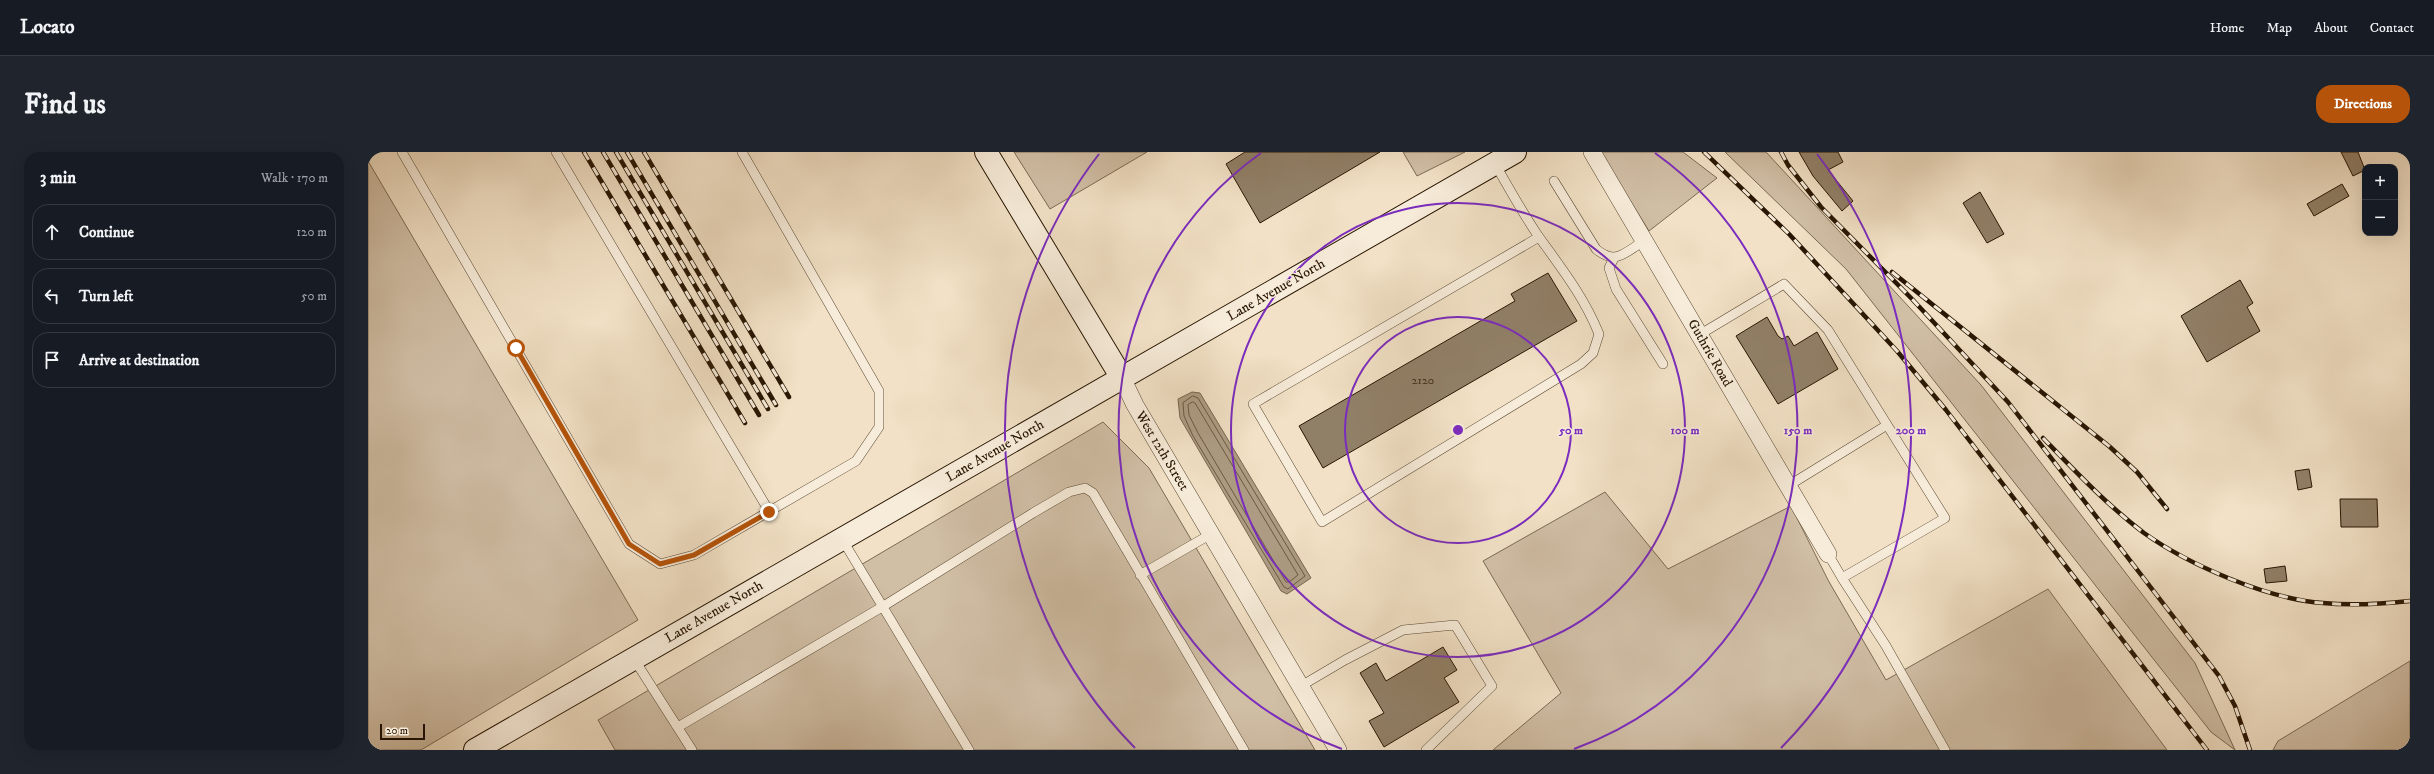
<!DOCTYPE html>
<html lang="en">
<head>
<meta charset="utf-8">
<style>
	body { margin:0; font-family:"IM FELL DW Pica",serif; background:#20242c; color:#f1f3f6 }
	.controls { position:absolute; right:12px; top:12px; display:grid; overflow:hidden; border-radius:8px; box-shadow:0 4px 16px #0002 }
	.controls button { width:36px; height:36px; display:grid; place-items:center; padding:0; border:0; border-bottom:1px solid #363941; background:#171b24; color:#f1f3f6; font:20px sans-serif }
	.scale { position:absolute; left:12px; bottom:10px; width:45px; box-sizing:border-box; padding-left:4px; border:2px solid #281602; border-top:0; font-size:11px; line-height:14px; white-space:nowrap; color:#281602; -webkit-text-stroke:3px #f7ecda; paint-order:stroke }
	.stop { position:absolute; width:12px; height:12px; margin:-9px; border:3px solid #b45309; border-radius:50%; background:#fff }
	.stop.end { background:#b45309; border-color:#fff; box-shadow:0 1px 4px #0008 }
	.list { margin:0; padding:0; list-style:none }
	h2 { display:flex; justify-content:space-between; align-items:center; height:52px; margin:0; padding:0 16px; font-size:17px }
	h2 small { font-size:13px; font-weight:400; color:#9ea1a6 }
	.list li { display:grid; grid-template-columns:26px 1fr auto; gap:12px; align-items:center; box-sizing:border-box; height:56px; margin:0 8px 8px; padding:0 8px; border:1px solid #363941; border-radius:16px }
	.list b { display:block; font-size:15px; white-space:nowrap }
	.list em { font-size:13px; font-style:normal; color:#9ea1a6 }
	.icon { flex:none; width:22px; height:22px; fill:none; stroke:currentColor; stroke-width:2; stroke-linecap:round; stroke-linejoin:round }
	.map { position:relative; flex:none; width:2042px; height:598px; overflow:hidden; border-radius:16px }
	header { display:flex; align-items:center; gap:24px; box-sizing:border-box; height:56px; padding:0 20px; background:#171b24; border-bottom:1px solid #363941 }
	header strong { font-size:19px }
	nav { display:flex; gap:22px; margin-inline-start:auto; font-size:14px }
	.intro { display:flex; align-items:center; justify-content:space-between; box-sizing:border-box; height:96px; padding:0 24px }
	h1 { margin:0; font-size:28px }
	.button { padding:10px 18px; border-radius:16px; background:#b45309; color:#fff; font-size:14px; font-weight:700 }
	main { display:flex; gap:24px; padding:0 24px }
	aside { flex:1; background:#171b24; border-radius:16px; box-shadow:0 4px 16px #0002 }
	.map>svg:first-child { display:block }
	.green { fill:#d0bea5; stroke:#7c6a54 }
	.water { fill:#ad9c83; stroke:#78664f }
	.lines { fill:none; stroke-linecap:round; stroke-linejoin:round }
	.shore { stroke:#6a5942; stroke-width:1 }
	.building { fill:#918068; stroke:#281602 }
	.lane-casing { stroke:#5a4933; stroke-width:10 }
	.street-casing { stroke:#5a4933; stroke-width:18 }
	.secondary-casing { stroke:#281602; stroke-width:24 }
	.lane { stroke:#f7ecda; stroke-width:9 }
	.street { stroke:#f7ecda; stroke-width:17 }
	.secondary { stroke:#f7ecda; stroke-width:22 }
	.rail-casing { stroke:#281602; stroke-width:4.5 }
	.rail { stroke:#f7ecda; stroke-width:3; stroke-dasharray:9; stroke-linecap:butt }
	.route { stroke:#b45309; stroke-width:5 }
	.ring { fill:none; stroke:#7b2cbf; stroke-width:2 }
	.labels { text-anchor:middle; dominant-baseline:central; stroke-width:3; stroke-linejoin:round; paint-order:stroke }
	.number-label { font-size:12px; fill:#42301c }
	.street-label { font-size:14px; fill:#281602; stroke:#f7ecda }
	.centre { fill:#7b2cbf; stroke:#f7ecda; stroke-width:2 }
	.ring-label { font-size:12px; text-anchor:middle; font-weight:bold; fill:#7b2cbf; stroke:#f7ecda; stroke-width:3; stroke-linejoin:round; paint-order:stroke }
</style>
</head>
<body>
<header>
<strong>Locato</strong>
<nav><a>Home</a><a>Map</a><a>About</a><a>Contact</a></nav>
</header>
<div class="intro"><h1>Find us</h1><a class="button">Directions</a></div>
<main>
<aside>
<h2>3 min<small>Walk · 170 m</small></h2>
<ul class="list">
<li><svg class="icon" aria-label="ahead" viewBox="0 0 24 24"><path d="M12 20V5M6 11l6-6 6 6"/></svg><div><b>Continue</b></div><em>120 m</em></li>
<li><svg class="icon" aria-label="left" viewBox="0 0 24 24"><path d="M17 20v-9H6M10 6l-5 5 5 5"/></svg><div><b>Turn left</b></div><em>50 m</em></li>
<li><svg class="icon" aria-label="arrive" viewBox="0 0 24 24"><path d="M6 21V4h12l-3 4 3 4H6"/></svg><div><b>Arrive at destination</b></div></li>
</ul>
</aside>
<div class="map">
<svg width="2042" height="598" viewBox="0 0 2042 598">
	<rect width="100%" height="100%" fill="#f2e1c6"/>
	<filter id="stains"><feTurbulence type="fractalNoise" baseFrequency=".005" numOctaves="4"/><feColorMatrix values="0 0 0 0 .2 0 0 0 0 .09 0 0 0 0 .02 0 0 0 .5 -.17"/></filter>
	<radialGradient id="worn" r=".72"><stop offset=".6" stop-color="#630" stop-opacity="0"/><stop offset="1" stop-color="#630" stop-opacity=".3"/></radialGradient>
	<path class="green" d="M 646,0 L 779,0 L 682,57 Z
		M 1035,0 L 1097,0 L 1049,24 Z
		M 1232,0 L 1315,0 L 1349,26 L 1281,79 Z
		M 1357,0 L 1398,0 L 1613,233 L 1827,511 L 1867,598 L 1843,580 L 1478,117 Z
		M 0,9 L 270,468 L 53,598 L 0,598 Z
		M 735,270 L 781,316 L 947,598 L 247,598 L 230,568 Z
		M 1237,340 L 1300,417 L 1423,354 L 1460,428 L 1518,528 L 1680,437 L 1799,598 L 1125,598 L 1193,541 L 1115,409 Z
		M 2042,509 L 2042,598 L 1905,598 L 1910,589 Z"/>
	<path class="water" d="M 824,240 L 832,241 L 943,426 L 919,442 L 913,439 L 812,266 L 810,247 Z"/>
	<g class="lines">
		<path class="shore" d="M 825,244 L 830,246 L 937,424 L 920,437 L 916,435 L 825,284 L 816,264 L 815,251 Z
			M 825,250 L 827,251 L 930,423 L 921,430 L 918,430 L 830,281 L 821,263 L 820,253 Z"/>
	</g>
	<path class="building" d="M 877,0 L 1012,0 L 892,71 L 858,12 Z
		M 1431,0 L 1470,0 L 1475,10 L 1460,18 L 1485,49 L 1474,59 L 1445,24 Z
		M 1973,0 L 1990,0 L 1997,18 L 1985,24 Z
		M 1974,32 L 1981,44 L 1946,64 L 1939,52 Z
		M 1612,40 L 1636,82 L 1619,91 L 1595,51 Z
		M 1180,121 L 1209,169 L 955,316 L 931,274 L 1147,149 L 1143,142 Z
		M 1872,128 L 1885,151 L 1879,155 L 1892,179 L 1839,210 L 1813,164 Z
		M 1399,165 L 1410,184 L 1414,187 L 1420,184 L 1426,194 L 1449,180 L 1470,217 L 1410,252 L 1368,184 Z
		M 1941,317 L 1944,335 L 1930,338 L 1927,319 Z
		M 1972,347 L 2009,347 L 2010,375 L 1973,375 Z
		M 1917,414 L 1919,429 L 1898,431 L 1896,417 Z
		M 1075,495 L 1089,518 L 1076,526 L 1091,550 L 1016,595 L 1001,569 L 1016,561 L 992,521 L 1008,511 L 1018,529 Z"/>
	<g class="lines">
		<defs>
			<path id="lane" d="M 34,0 L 261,392 L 292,412 L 326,403 L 488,309 L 511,275 L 511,239 L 374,0
				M 188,0 L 401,359
				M 1127,12 C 1141,36 1155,62 1171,85 C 1194,117 1216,145 1231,182 L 1225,201 L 1213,212 L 954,370 L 885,252 L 1171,85
				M 1186,29 L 1228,97 C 1248,114 1257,100 1276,89
				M 1246,106 L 1241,116 L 1248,137 L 1295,212
				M 1331,183 L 1416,132 L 1460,178 L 1577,366 L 1474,426 L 1460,402
				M 1420,334 L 1519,273
				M 474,387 L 601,598
				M 772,423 L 843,382
				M 1474,426 L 1518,494 L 1577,598
				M 266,507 L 324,598
				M 933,534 L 977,508 L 1035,478 L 1087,473 L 1124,534 L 1058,598
				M 310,575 L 514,455 L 665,361 L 701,340 L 717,336 L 725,341 L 876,598"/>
			<path id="street" d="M 1224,0 L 1460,402
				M 754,226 L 767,253 L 970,598"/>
			<path id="secondary" d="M 618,0 L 754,226
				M 107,598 L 1147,0"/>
		</defs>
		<use href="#lane" class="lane-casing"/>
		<use href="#street" class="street-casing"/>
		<use href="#secondary" class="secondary-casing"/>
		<use href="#lane" class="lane"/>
		<use href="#street" class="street"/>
		<use href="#secondary" class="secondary"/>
		<defs>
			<path id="rail" d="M 216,0 L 377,271
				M 235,0 L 391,263
				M 248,0 L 400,257
				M 259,0 L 408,253
				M 276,0 L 421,245
				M 1336,0 L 1421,82 L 1529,199 L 1578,258 L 1839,598
				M 1413,0 L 1420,13 L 1453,55 L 1544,147 L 1640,250 L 1851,524 L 1867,554 L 1882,598
				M 1524,120 L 1742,295 L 1769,320 L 1799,357
				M 1675,286 C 1707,319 1739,353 1776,381 C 1821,413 1899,447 1955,451 C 1984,454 2013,452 2042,449"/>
		</defs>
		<use href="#rail" class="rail-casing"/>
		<use href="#rail" class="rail"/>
	</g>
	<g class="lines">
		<path class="route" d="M 148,196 L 261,392 L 292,412 L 326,403 L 401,360"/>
	</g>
	<g class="ring">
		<circle cx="1090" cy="278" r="113"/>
		<circle cx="1090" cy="278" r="227"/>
		<path d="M974 597A340 340 0 0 1 893 1M1287 1A340 340 0 0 1 1206 597"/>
		<path d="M767 596A453 453 0 0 1 731 2M1449 2A453 453 0 0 1 1413 596"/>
	</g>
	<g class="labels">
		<g class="number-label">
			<text x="1055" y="228">2120</text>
		</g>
		<g class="street-label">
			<text transform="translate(908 138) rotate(-30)">Lane Avenue North</text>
			<text transform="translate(1342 201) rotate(60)">Guthrie Road</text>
			<text transform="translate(627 299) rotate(-30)">Lane Avenue North</text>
			<text transform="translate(794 299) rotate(59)">West 12th Street</text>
			<text transform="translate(346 460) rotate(-30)">Lane Avenue North</text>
		</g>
	</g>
	<circle cx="1090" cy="278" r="6" class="centre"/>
	<g class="ring-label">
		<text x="1203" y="282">50 m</text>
		<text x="1317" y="282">100 m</text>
		<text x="1430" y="282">150 m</text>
		<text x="1543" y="282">200 m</text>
	</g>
	<rect width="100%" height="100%" filter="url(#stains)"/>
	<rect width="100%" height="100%" fill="url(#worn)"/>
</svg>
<div class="controls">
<button>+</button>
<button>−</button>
</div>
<div class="scale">20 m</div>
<div class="stop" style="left:148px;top:196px"></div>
<div class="stop end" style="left:401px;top:360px"></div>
</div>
</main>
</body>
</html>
